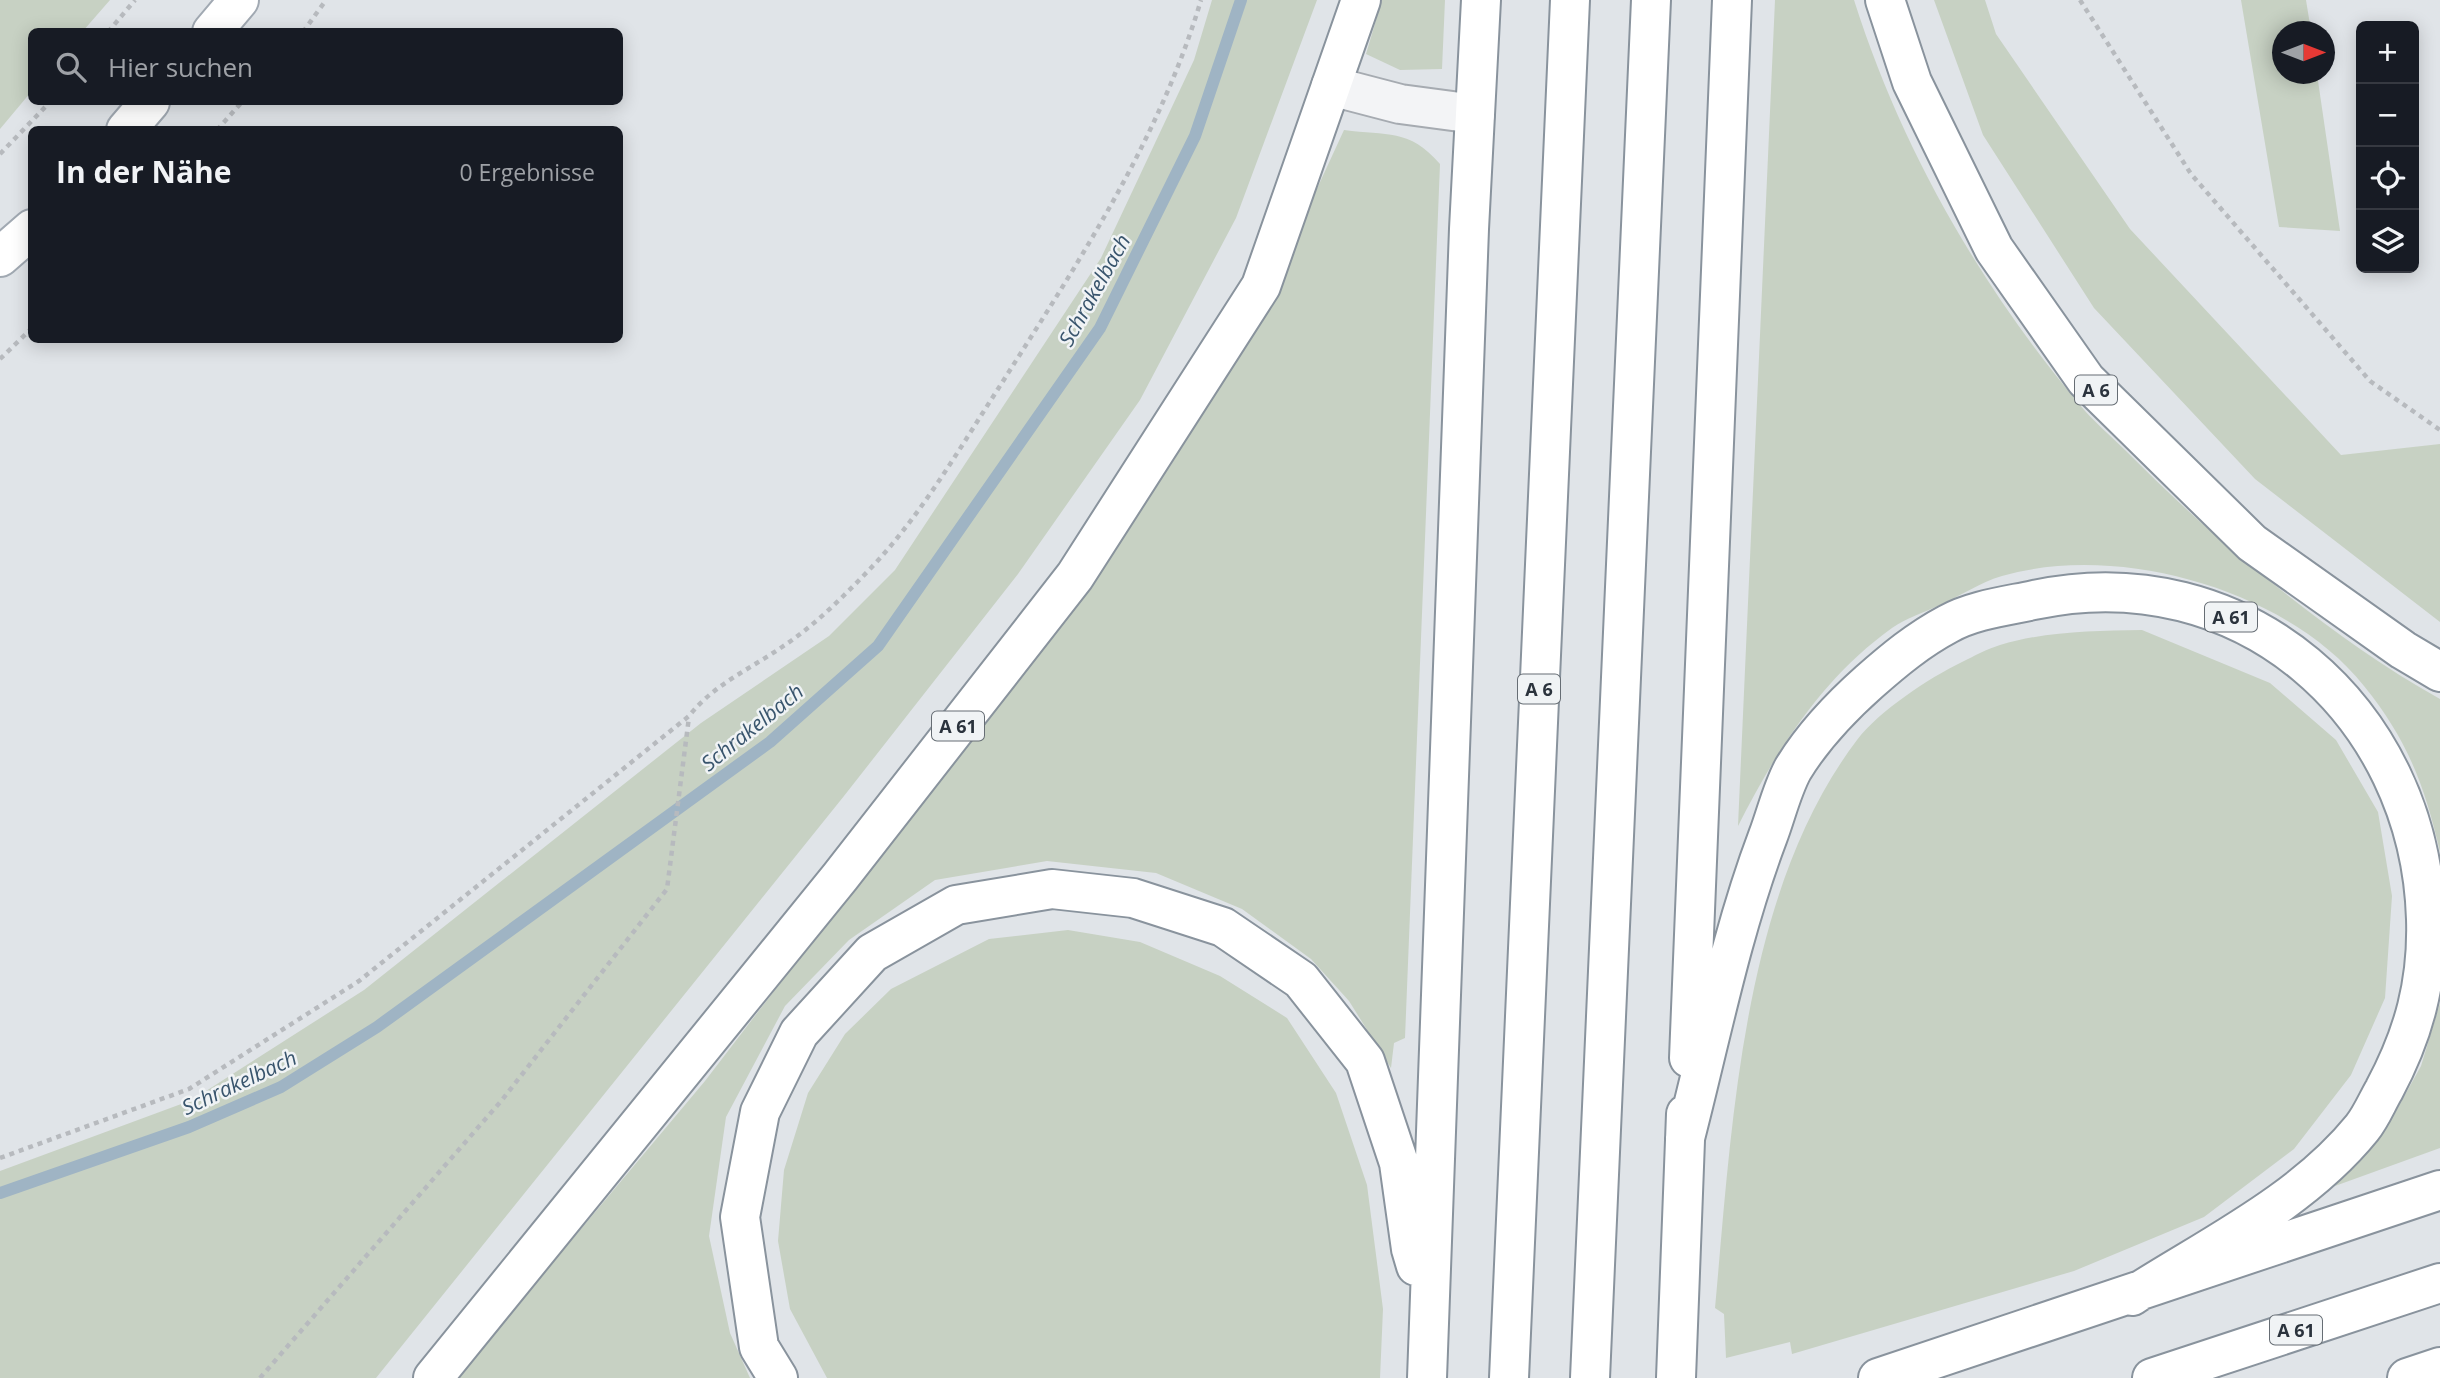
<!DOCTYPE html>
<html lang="de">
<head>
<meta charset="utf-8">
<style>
	body { margin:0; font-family:"Open Sans",sans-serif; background:#20242c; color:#f1f3f6 }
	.controls { position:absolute; right:21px; top:21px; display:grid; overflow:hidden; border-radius:10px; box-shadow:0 4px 18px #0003 }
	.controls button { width:63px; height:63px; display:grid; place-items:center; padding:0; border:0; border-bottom:2px solid #363941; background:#171b24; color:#f1f3f6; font:35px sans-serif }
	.compass { position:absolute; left:2272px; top:21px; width:63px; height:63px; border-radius:50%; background:#171b24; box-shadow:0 4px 18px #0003; rotate:90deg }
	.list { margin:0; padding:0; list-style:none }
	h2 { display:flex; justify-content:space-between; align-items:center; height:91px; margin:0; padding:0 28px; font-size:30px }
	h2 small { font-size:23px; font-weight:400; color:#9ea1a6 }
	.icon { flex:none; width:38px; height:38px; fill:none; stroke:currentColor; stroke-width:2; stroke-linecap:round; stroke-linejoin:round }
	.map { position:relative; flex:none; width:2440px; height:1378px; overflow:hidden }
	.search { position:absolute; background:#171b24; box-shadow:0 4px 18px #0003; left:28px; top:28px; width:595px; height:77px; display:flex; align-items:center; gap:18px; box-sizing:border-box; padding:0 24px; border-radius:10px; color:#9ea1a6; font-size:26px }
	.panel { position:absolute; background:#171b24; box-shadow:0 4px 18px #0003; left:28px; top:126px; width:595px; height:217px; border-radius:10px }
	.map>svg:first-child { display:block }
	.green { fill:#c7d1c3 }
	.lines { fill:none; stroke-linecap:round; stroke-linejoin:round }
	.stream { stroke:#9fb4c4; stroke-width:12 }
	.minor-casing { stroke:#a6abb1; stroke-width:42 }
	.major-casing { stroke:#a1a9b2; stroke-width:42 }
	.highway-casing { stroke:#89939d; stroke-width:42 }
	.path { stroke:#b7babe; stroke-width:4.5; stroke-dasharray:5 5; stroke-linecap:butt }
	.minor { stroke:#f3f4f6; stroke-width:38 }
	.major { stroke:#fff; stroke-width:38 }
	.highway { stroke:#fff; stroke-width:38 }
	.labels { text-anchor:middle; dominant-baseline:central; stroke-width:5; stroke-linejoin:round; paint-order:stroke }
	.shield { fill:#f0f3f5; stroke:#666d74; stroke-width:2 }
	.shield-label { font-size:18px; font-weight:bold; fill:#2b333d }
	.water-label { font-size:21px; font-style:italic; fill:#39556d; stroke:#f0f3f5 }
</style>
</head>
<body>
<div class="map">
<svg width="2440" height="1378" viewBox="0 0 2440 1378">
	<rect width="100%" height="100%" fill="#e0e4e8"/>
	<path class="green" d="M 0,0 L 110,0 L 83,31 L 32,32 L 31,92 L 0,129 Z
		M 1212,0 L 1317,0 L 1236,218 L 1140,400 L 1018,574 L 844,796 L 376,1378 L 0,1378 L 0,1171 L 192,1100 L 364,990 L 701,723 L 829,636 L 895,570 L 1101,258 L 1194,60 Z
		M 1382,0 L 1445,0 L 1442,69 L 1400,70 L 1366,54 Z
		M 1775,0 L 1854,0 C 1901,148 1980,286 2080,405 C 2093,421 2110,435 2125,450 C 2163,488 2201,524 2242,558 C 2304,610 2369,659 2440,699 L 2440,852 C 2425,786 2407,739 2364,686 C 2288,590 2119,542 2002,576 C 1981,582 1960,596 1940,605 C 1925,612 1906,618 1892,628 C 1822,678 1776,751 1738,826 Z
		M 1934,0 L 1985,0 L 1996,34 L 2130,229 L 2341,455 L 2440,444 L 2440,622 L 2255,479 L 2094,308 L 1983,135 Z
		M 2241,0 L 2306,0 L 2311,31 L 2282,32 L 2282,74 L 2317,74 L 2340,231 L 2279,227 Z
		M 1344,130 C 1387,136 1409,128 1440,164 L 1405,1038 L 1394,1043 L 1391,1068 L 1349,1001 L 1311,959 L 1242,909 L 1156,873 L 1047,861 L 935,880 L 849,940 L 785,1006 L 726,1117 L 709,1236 L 730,1333 L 750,1378 L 456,1378 L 705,1081 L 1037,648 L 1171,465 L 1257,319 Z
		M 2142,630 L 2270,683 L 2336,740 L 2378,812 L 2392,896 L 2385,998 L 2351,1075 L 2294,1149 L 2204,1217 L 2074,1271 L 1792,1354 L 1790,1342 L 1726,1358 L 1724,1314 L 1715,1308 C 1732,1124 1742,892 1857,740 C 1879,711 1929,678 1962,662 C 1974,656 1987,649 2000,645 C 2047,631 2093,631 2142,630 Z
		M 1068,930 L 1140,942 L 1220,976 L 1287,1018 L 1336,1093 L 1367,1185 L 1383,1309 L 1380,1378 L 827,1378 L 790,1309 L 778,1241 L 784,1170 L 808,1093 L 845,1034 L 891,989 L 989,939 Z
		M 2440,1003 L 2440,1148 L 2335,1186 L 2385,1131 L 2421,1066 Z"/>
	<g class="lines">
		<path class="stream" d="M 0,1193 L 189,1127 L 281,1087 L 377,1027 L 770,742 L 878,646 L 1100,328 L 1195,136 L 1241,0"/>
		<defs>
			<path id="minor" d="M 1331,86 L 1400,104 L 1475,114"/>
			<path id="major" d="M 212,32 L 239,0
				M 126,130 L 150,102
				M 0,257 L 32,229"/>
			<path id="highway" d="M 1885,0 L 1912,82 L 1994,249 L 2086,380 L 2252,543 L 2403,650 L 2440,672
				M 1689,1058 L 1732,0
				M 1685,1138 C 1711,1037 1731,934 1768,836 C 1776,815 1782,789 1793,769 C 1812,738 1842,706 1869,682 C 1894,660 1918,640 1948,624 C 1973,610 2006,606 2034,600 C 2242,555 2420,711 2426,919 C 2428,982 2414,1034 2384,1090 C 2377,1102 2371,1117 2362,1128 C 2302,1202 2210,1246 2132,1296
				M 433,1378 L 840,877 L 1075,576 L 1261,286 L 1361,0
				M 778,1378 L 759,1347 L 740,1217 L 760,1112 L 799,1033 L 872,953 L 956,905 L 1052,889 L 1133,898 L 1223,927 L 1301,980 L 1365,1061 L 1399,1163 L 1411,1249 L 1416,1266
				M 1427,1378 L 1469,229 L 1481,0
				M 1509,1378 L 1570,0
				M 1590,1378 L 1651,0
				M 1676,1378 L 1686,1114
				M 1878,1378 L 2440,1190
				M 2152,1378 L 2440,1283
				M 2407,1378 L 2440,1367"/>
		</defs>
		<use href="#minor" class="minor-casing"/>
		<use href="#major" class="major-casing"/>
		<use href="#highway" class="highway-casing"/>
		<path class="path" d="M 2080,0 L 2191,174 L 2370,381 L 2440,430
			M 108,32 L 135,0
			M 303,32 L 326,0
			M 217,130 L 242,102
			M 0,154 L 50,102
			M 0,359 L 32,328
			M 0,1158 L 189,1089 L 359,981 L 689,716 C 713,685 750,669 782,647 C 814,626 842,598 869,570 C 920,517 958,451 998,389 C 1076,266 1159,141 1201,0
			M 260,1378 L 502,1100 L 667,889 L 689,717"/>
		<use href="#minor" class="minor"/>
		<use href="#major" class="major"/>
		<use href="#highway" class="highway"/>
	</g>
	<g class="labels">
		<g class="shield">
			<rect x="2075" y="375.5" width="42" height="29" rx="5"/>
			<rect x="2205" y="602.5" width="52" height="29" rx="5"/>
			<rect x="1518" y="674.5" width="42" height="29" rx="5"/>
			<rect x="932" y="711.5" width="52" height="29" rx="5"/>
			<rect x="2270" y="1315.5" width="52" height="29" rx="5"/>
		</g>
		<g class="shield-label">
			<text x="2096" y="390">A 6</text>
			<text x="2231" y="617">A 61</text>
			<text x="1539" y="689">A 6</text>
			<text x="958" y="726">A 61</text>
			<text x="2296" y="1330">A 61</text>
		</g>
		<g class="water-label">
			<text transform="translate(1094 290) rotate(-61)">Schrakelbach</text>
			<text transform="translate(752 727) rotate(-39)">Schrakelbach</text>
			<text transform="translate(239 1082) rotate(-25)">Schrakelbach</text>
		</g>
	</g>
</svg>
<div class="controls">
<button>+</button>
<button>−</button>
<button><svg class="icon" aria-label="locate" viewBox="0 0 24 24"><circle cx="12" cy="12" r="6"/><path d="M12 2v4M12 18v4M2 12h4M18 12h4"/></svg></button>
<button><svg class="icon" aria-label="layers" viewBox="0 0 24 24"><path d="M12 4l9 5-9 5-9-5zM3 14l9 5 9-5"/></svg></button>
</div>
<svg class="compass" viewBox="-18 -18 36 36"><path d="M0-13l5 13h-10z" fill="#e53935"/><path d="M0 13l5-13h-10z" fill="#9ea1a6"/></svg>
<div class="search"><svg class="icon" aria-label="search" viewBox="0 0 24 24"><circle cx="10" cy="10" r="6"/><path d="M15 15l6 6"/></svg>Hier suchen</div>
<section class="panel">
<h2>In der Nähe<small>0 Ergebnisse</small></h2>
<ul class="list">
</ul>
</section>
</div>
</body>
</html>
